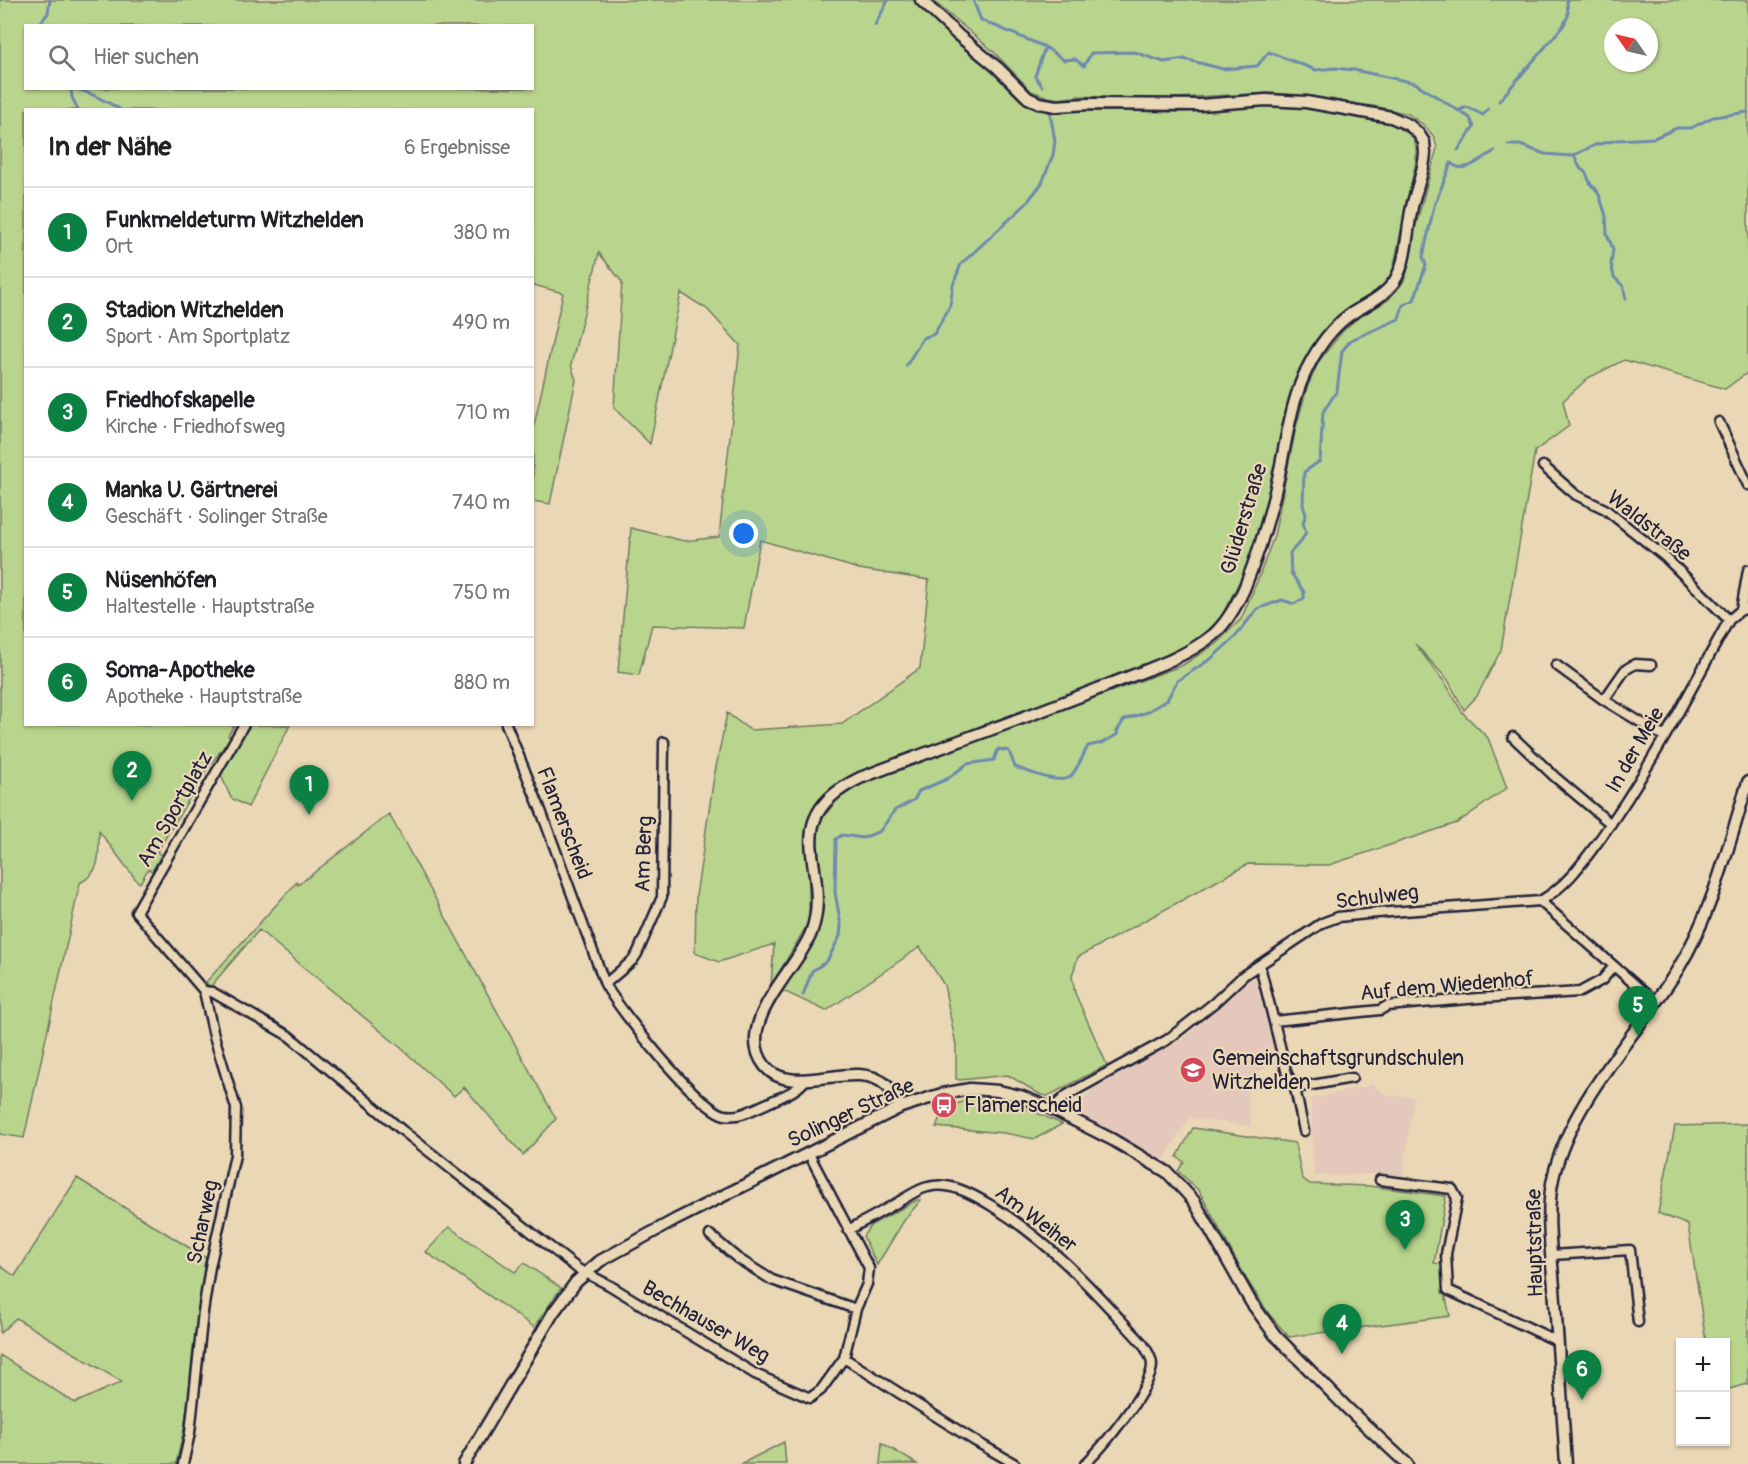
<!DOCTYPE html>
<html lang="de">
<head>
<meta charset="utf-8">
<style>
	body { margin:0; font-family:Pangolin,sans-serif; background:#f6f6f6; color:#202124 }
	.controls { position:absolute; right:18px; bottom:18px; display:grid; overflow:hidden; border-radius:0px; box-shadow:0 2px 4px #0004 }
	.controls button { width:54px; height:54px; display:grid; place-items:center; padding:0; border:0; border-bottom:2px solid #e0e0e0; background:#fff; color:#202124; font:30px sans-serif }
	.compass { position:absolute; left:1604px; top:18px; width:54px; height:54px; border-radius:50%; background:#fff; box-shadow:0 2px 4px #0004; rotate:304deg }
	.you { position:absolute; left:744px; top:534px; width:21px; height:21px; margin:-15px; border:4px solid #fff; border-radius:50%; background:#1a73e8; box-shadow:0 0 0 9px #1a73e833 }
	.badge { display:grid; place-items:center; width:39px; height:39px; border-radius:50%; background:#0b8043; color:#fff; font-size:20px; font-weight:700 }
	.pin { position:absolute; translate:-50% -50px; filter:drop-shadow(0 2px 3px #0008) }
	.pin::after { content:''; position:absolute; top:32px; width:21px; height:18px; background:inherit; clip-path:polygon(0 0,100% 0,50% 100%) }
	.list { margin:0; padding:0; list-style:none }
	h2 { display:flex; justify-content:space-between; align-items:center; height:78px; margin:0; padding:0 24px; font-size:26px }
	h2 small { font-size:20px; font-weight:400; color:#757577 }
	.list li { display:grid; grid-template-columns:39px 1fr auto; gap:18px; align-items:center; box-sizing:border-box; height:90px; padding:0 24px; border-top:2px solid #e0e0e0 }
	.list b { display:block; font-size:22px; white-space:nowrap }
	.list p { margin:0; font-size:20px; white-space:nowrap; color:#757577 }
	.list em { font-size:20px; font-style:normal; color:#757577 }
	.icon { flex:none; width:33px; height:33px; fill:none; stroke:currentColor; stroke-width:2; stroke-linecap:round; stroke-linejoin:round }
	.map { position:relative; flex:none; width:1748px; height:1464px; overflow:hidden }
	.search { position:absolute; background:#fff; box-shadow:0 2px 4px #0004; left:24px; top:24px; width:510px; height:66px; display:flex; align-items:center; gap:15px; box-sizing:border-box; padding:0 21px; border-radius:0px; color:#757577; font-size:22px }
	.panel { position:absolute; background:#fff; box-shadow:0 2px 4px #0004; left:24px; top:108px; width:510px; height:618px; border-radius:0px }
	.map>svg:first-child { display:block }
	.built { fill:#e3c8bb }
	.green { fill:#b9d48c; stroke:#6e7b64; stroke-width:1.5; fill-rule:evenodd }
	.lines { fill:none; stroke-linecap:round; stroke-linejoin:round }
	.stream { stroke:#6e89ae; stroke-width:3 }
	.minor-casing { stroke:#22223b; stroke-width:13 }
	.secondary-casing { stroke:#22223b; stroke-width:15 }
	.minor { stroke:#ead7b5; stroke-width:8 }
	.secondary { stroke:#ead7b5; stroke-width:10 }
	.labels { text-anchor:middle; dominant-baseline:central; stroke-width:4.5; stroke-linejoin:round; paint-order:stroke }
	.street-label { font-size:21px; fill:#22223b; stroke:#ead7b5 }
	.poi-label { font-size:21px; fill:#22223b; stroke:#ead7b5; text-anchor:start }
</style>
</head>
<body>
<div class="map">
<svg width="1748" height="1464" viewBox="0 0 1748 1464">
	<rect width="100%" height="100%" fill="#ead7b5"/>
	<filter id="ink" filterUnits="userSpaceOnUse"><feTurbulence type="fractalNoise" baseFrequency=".0167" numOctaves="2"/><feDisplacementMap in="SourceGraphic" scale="12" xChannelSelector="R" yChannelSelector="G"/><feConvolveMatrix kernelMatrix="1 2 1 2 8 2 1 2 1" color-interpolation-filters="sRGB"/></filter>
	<g filter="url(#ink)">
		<path class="built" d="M 1253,979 L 1258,979 L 1261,982 L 1279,1061 L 1245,1079 L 1251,1126 L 1189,1118 L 1163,1161 L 1089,1120 L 1079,1108 L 1094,1086 L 1182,1040 L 1248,981 Z
			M 1372,1085 L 1388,1096 L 1414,1097 L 1402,1177 L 1372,1174 L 1314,1176 L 1311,1099 Z"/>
		<path class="green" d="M 0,0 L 913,0 L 960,45 L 983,63 L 1020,100 L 1036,110 L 1181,112 L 1266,105 L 1294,106 L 1388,122 L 1413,136 L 1416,146 L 1416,161 L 1392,274 L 1377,292 L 1349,307 L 1332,323 L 1314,345 L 1300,367 L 1287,405 L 1271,488 L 1248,565 L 1220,619 L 1203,636 L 1170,654 L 1037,708 L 865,771 L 848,778 L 831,790 L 822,799 L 814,814 L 806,842 L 809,875 L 809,922 L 771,986 L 774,944 L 719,962 L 695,953 L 696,896 L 714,777 L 727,713 L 750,730 L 842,724 L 920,668 L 929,580 L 859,569 L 760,540 L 744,628 L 652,625 L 639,675 L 618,672 L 631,528 L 684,541 L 719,537 L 740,345 L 707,309 L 681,293 L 650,444 L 614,408 L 622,282 L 599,253 L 571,365 L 576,380 L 550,504 L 533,501 L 533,430 L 563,293 L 533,285 L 532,110 L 26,110 L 26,724 L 234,725 L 228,735 L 231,737 L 205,772 L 157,852 L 161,855 L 152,871 L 148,869 L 140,883 L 137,881 L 99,831 C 98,854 103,870 80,883 L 24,1138 L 0,1134 ZM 26,26 L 532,26 L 532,88 L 26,88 Z
			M 932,0 L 1748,0 L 1748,372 L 1725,389 L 1624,360 L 1588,378 L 1563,401 L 1569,426 L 1535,451 L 1501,650 L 1477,696 L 1464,710 L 1448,680 L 1415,644 L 1446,684 L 1462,712 L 1488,738 L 1507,788 L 1457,823 L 1329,865 L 1248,864 L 1078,957 L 1072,976 L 1075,993 L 1107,1065 L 1048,1096 L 1041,1095 L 1008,1075 L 960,1080 L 956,1079 L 956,1045 L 944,985 L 920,947 L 826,1011 L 781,990 L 810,947 L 818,928 L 822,903 L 816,835 L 820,821 L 839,798 L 861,784 L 1183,665 L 1217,643 L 1241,619 L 1257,582 L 1274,536 L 1296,427 L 1307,388 L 1319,361 L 1342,332 L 1355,320 L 1388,300 L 1402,284 L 1407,273 L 1413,236 L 1437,148 L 1434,137 L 1425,126 L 1408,114 L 1379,107 L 1304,96 L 1270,93 L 1155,99 L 1079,96 L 1059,99 L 1048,97 L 1031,91 L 994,52 ZM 1613,27 L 1649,27 L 1649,63 L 1613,63 Z
			M 249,725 L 290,725 L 248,807 L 231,798 L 220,773 Z
			M 389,814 L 556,1119 L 523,1155 L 464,1087 L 454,1096 L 401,1048 L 259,930 L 210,987 L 206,982 L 297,882 L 298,885 Z
			M 973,1098 L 1017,1104 L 1062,1124 L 1035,1139 L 1004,1133 L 936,1127 L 943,1109 Z
			M 1748,1124 L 1748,1384 L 1726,1390 L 1726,1342 L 1706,1342 L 1688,1225 L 1658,1213 L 1675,1126 Z
			M 1193,1128 L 1295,1143 L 1302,1178 L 1310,1184 L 1369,1186 L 1446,1196 L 1434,1263 L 1443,1264 L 1445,1294 L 1450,1316 L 1289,1337 L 1269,1314 L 1247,1280 L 1199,1191 L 1178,1171 L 1184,1162 L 1177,1157 Z
			M 77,1178 L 209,1260 L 184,1429 L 176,1464 L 0,1464 L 0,1355 L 75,1403 L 122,1382 L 16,1318 L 0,1333 L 0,1266 L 15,1276 Z
			M 917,1200 L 921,1200 L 905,1219 L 877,1265 L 863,1236 L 871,1225 Z
			M 449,1227 L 515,1272 L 524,1263 L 561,1288 L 534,1327 L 426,1252 Z
			M 784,1442 L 786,1464 L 741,1464 Z
			M 882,1443 L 917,1464 L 880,1464 Z"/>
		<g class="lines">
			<path class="stream" d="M 973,0 L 981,20 L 1045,47 L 1064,60 L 1075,59 L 1084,66 L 1091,53 L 1134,52 L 1164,62 L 1184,59 L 1223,69 L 1257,66 L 1269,52 L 1316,70 L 1334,68 L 1354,70 L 1415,83 L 1470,118 L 1474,127 L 1458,150
				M 875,25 L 888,0
				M 38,26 L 48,13 L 50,0
				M 1042,86 L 1035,76 L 1045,47
				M 72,88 C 90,92 105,100 121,110
				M 71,89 L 72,97 L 78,110
				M 1499,101 L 1563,26 L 1568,16 L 1567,0
				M 1460,110 L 1467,107 L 1483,115 L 1488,109
				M 1508,145 L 1520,145 L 1545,154 L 1572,156 L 1595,145 L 1617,140 L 1654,138 L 1677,128 L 1691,128 L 1713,117 L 1748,112
				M 1574,155 L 1580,168 L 1586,173 L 1591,185 L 1596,189 L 1600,197 L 1606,216 L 1607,234 L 1613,249 L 1611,264 L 1614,277 L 1623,286 L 1626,299
				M 906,366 L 923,338 L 934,334 L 950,306 L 953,285 L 961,264 L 1025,205 L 1042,183 L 1053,155 L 1055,141 L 1050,113
				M 803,995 L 812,971 L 827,961 L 840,936 L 841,926 L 835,892 L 836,839 L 842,835 L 863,838 L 880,831 L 895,810 L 914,800 L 919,791 L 947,779 L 967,764 L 994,760 L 998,749 L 1009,751 L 1015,767 C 1027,771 1061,786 1071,776 C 1078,768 1083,755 1088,746 L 1102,743 L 1118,734 L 1117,731 L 1124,720 L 1147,712 L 1167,700 L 1177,681 L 1212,658 L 1235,637 L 1257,609 L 1282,600 L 1294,604 L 1304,598 L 1304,592 L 1291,573 L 1290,553 L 1301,541 L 1306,532 L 1303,523 L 1306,514 L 1303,505 L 1304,472 L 1320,461 L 1323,412 L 1337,391 L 1342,351 L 1351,340 L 1399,319 L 1403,305 L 1414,300 L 1426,265 L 1423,257 L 1434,206 L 1451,163 C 1464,176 1481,158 1495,151"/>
			<defs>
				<path id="minor" d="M 1719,422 L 1748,485
					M 1543,466 L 1576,495 L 1605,509 L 1665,557 L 1729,620
					M 1741,610 L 1748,570
					M 1556,665 L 1604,700
					M 1651,665 L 1635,664 L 1625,670 L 1604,700 L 1665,737
					M 506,724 L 540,808 L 605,984 C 619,1010 699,1110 725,1115 C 740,1118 754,1109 768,1103 C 782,1096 797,1092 806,1079
					M 1513,737 L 1555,777 L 1611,824
					M 1540,901 C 1566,887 1583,862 1600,839 C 1650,770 1688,694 1729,620 L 1741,610 L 1748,609
					M 1260,966 L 1287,1074 L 1295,1088 L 1304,1131
					M 605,984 L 633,960 L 637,954 L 662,897 L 664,742
					M 204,991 L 212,992 L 289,1036 L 403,1131 L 578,1269 L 609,1285 L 755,1374 L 810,1398 L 821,1390 L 844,1358 L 856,1309 L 867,1284 L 869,1268 L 809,1154
					M 1274,1021 L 1380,1010 L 1387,1006 L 1479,998 L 1580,992 L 1602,980 L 1614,966
					M 1295,1088 L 1352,1078
					M 1052,1109 L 1067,1095 L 1167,1040 L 1214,1003 L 1244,975 L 1322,923 L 1338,917 L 1377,913 L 1540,901 L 1656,1003
					M 1380,1180 L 1452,1189 L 1457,1198 L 1446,1254 L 1448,1290 L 1557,1341
					M 848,1230 C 865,1221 883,1211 900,1201 C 909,1196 918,1189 928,1187 C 950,1181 974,1195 992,1206 C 1053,1244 1095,1292 1143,1344 C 1147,1351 1152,1357 1152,1365 C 1152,1388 1102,1448 1085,1464
					M 710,1235 L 737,1258 L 772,1280 L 856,1309
					M 1552,1255 L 1630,1250 L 1638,1322
					M 844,1358 L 975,1441 L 1015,1464
					M 183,1464 L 190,1433 L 203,1312 L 210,1267 L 235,1155 L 236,1108 L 214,1036 L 204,991 L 136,912 L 244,724"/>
				<path id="secondary" d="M 901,1107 C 897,1099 893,1091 886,1085 C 855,1057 792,1100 765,1066 C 732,1024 798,969 811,933 C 835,870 772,821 860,778 C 943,746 1026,718 1108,685 C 1143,671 1183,659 1213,635 C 1227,623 1236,606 1244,589 C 1259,552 1271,513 1279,474 C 1287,438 1291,400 1308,367 C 1318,347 1331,329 1348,316 C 1362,306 1379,300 1390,287 C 1408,267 1406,232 1412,207 C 1416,189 1424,172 1425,153 L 1424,142 L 1418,133 L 1409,125 L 1391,117 L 1306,102 L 1266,100 L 1200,105 L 1088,104 L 1056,106 L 1039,103 L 1028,98 L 998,68 L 958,35 L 921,0
					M 464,1464 L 553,1313 L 576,1282 L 600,1261 L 675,1220 L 901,1107 L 942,1094 L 970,1089 L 999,1091 L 1020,1096 L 1052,1109 L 1113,1140 L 1167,1172 L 1194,1201 L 1251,1302 L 1275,1335 L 1347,1408 L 1407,1464
					M 1566,1464 C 1562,1405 1558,1346 1554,1287 C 1551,1251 1545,1209 1554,1174 C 1573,1098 1637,1035 1678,969 C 1713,912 1728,845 1748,782"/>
			</defs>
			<use href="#minor" class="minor-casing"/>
			<use href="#secondary" class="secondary-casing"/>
			<use href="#minor" class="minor"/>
			<use href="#secondary" class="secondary"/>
		</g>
	</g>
	<defs>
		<symbol id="school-disc" viewBox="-11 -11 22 22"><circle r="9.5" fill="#d1495b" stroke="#ead7b5"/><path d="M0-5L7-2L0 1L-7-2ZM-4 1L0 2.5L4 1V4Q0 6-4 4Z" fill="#fff"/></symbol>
		<symbol id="bus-disc" viewBox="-11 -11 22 22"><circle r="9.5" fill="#d1495b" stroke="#ead7b5"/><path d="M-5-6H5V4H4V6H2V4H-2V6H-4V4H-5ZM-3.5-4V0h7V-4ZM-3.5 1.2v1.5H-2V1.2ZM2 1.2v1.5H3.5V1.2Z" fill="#fff"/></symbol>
	</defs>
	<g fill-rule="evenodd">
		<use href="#school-disc" x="1178" y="1055" width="30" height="30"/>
		<use href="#bus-disc" x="929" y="1090" width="30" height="30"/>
	</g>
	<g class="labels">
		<g class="street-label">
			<text transform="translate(1244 519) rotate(-73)">Glüderstraße</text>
			<text transform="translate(1649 526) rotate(38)">Waldstraße</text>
			<text transform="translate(1635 750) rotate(-60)">In der Meie</text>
			<text transform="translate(175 809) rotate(-60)">Am Sportplatz</text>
			<text transform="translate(564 823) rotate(69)">Flamerscheid</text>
			<text transform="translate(644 854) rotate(-88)">Am Berg</text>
			<text transform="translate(1377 897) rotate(-7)">Schulweg</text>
			<text transform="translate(1447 986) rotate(-5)">Auf dem Wiedenhof</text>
			<text transform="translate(851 1113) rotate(-25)">Solinger Straße</text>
			<text transform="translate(1036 1219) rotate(37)">Am Weiher</text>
			<text transform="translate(203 1222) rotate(-78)">Scharweg</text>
			<text transform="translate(1535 1243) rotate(-91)">Hauptstraße</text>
			<text transform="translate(706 1322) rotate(30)">Bechhauser Weg</text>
		</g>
		<g class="poi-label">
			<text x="1212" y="1058">Gemeinschaftsgrundschulen<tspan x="1212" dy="24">Witzhelden</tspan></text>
			<text x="964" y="1105">Flamerscheid</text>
		</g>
	</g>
</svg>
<div class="controls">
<button>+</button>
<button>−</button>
</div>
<svg class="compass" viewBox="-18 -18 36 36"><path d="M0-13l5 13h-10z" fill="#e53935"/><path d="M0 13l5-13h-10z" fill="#757577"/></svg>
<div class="you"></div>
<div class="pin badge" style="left:309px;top:815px">1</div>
<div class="pin badge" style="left:132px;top:801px">2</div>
<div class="pin badge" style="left:1405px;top:1250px">3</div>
<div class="pin badge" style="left:1342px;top:1354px">4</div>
<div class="pin badge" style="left:1638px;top:1036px">5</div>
<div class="pin badge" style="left:1582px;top:1400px">6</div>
<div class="search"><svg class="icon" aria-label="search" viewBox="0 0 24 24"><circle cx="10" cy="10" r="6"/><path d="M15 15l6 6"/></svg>Hier suchen</div>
<section class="panel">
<h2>In der Nähe<small>6 Ergebnisse</small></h2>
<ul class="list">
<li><span class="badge">1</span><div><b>Funkmeldeturm Witzhelden</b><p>Ort</p></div><em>380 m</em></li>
<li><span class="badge">2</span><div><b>Stadion Witzhelden</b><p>Sport · Am Sportplatz</p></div><em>490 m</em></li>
<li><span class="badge">3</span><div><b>Friedhofskapelle</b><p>Kirche · Friedhofsweg</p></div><em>710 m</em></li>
<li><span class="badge">4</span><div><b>Manka U. Gärtnerei</b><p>Geschäft · Solinger Straße</p></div><em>740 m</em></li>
<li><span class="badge">5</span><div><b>Nüsenhöfen</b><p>Haltestelle · Hauptstraße</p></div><em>750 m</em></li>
<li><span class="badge">6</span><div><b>Soma-Apotheke</b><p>Apotheke · Hauptstraße</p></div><em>880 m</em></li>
</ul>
</section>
</div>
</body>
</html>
